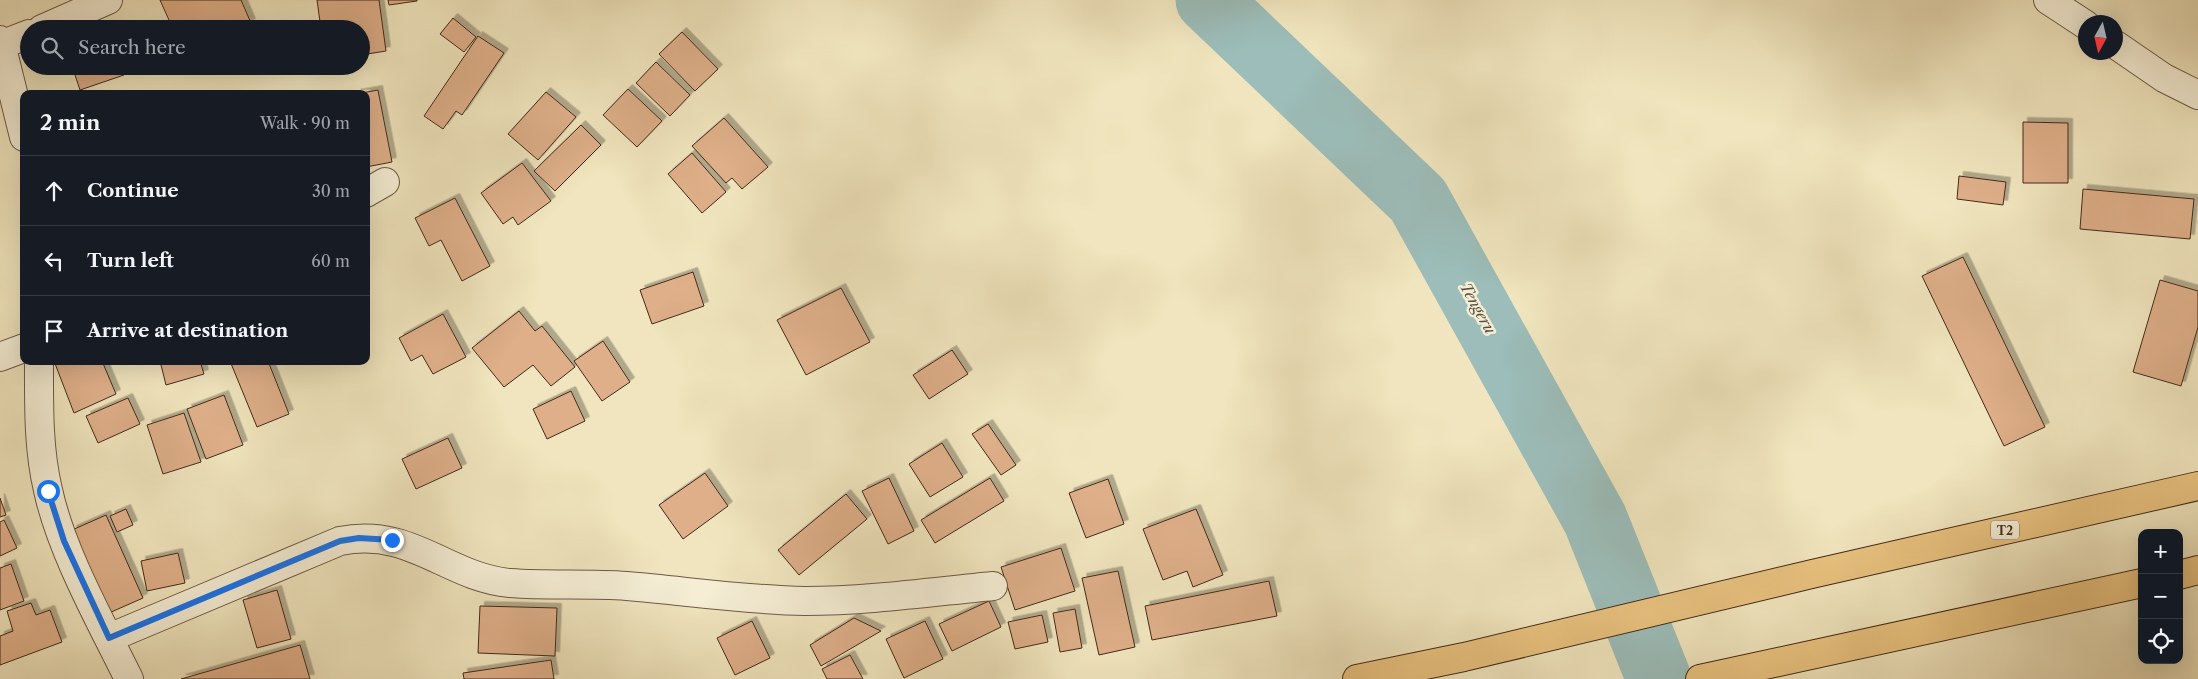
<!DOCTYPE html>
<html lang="en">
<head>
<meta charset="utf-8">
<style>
	body { margin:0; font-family:"Libre Caslon Text",serif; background:#20242c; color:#f1f3f6 }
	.controls { position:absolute; right:15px; bottom:15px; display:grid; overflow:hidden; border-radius:10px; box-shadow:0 5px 20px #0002 }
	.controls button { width:45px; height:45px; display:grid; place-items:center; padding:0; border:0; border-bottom:1px solid #363941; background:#171b24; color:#f1f3f6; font:25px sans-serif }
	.compass { position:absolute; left:2078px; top:15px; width:45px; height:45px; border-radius:50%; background:#171b24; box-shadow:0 5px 20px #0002; rotate:188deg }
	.stop { position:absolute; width:15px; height:15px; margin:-11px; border:4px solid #1a73e8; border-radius:50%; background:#fff }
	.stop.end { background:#1a73e8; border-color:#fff; box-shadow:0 1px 5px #0008 }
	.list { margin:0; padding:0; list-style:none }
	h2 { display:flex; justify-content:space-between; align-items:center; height:65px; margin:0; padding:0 20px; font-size:21px }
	h2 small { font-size:16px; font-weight:400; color:#9ea1a6 }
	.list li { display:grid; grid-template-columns:32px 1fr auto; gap:15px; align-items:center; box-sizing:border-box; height:70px; padding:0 20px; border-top:1px solid #363941 }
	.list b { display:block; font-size:19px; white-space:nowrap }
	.list em { font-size:16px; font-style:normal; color:#9ea1a6 }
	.icon { flex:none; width:28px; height:28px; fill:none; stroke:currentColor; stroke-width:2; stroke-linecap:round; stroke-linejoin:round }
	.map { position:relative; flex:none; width:2198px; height:679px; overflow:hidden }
	.search { position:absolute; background:#171b24; box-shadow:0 5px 20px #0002; left:20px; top:20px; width:350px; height:55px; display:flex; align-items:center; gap:12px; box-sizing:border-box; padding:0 18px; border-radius:28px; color:#9ea1a6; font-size:19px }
	.panel { position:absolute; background:#171b24; box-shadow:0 5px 20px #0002; left:20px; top:90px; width:350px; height:275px; border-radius:10px }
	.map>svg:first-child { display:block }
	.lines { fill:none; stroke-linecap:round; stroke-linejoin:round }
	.river { stroke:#9cbdb9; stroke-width:65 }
	.building { fill:#deaf89; stroke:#422a1b; filter:url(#shadow) }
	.minor-casing { stroke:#6e5944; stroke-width:30 }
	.highway-casing { stroke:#422a1b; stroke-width:30 }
	.minor { stroke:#f5eed5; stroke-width:28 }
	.highway { stroke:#e8c27f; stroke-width:28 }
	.route { stroke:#1a73e8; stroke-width:6 }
	.labels { text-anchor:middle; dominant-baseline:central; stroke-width:5; stroke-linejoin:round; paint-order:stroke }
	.shield { fill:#f5eed5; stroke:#786553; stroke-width:1 }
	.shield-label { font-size:12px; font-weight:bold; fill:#422a1b }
	.water-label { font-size:15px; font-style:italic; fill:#584f42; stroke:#f5eed5 }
</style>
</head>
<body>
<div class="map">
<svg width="2198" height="679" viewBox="0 0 2198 679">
	<defs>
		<filter id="shadow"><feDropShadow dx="4.5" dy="-4.5" stdDeviation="0" flood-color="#0004"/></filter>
	</defs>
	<rect width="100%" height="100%" fill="#f0e5be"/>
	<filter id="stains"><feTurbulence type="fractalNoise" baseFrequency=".004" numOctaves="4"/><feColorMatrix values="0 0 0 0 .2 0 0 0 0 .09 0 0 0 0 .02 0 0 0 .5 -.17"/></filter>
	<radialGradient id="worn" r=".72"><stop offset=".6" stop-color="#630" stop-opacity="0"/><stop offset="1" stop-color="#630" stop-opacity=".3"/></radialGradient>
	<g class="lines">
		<path class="river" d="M 1208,0 L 1418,200 L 1595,519 L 1659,679"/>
	</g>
	<path class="building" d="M 160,0 L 241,0 L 251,23 L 238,29 L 173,29 Z
		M 317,0 L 379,0 L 386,51 L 361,55 L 361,29 L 321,29 Z
		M 388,0 L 417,0 L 417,1 L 389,5 Z
		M 453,18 L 476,37 L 464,52 L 440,34 Z
		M 682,32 L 718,69 L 695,91 L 659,54 Z
		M 478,36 L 504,53 L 462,115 L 456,111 L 443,129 L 424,116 Z
		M 656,62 L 690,95 L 670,116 L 636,83 Z
		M 72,66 L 120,66 L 124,75 L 80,90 Z
		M 628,89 L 662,121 L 637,147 L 603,115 Z
		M 378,90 L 392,162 L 366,167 L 366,94 L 356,94 Z
		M 546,92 L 576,117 L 538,160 L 508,134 Z
		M 724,118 L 768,167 L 742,189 L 732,178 L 726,183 L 692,146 Z
		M 2023,122 L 2068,123 L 2068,183 L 2023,183 Z
		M 581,125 L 601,145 L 555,191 L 534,171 Z
		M 692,153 L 726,192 L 702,213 L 668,174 Z
		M 522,163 L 551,201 L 518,225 L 513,217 L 503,224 L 481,193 Z
		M 1959,176 L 2006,182 L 2003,205 L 1957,199 Z
		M 2083,189 L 2194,199 L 2190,239 L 2080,229 Z
		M 455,198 L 490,266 L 462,281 L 441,240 L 429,246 L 415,218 Z
		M 1963,257 L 2045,427 L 2004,446 L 1922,276 Z
		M 693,272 L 704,306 L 652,324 L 640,290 Z
		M 2160,280 L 2198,291 L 2198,327 L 2181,386 L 2133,372 Z
		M 841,288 L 870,342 L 806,375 L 777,320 Z
		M 519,311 L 535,331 L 542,326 L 575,367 L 551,386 L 533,365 L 504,387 L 472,348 Z
		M 443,314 L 466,357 L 433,374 L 422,355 L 411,361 L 399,338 Z
		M 603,341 L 630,382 L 602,401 L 574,361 Z
		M 952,350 L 968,374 L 929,399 L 913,375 Z
		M 54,361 L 102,361 L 116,394 L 74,413 Z
		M 160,361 L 200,361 L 204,374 L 166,385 Z
		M 230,361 L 268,361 L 289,414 L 257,427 Z
		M 571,391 L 585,421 L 547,439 L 533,409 Z
		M 224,395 L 243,445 L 206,459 L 187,409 Z
		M 128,398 L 140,424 L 98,443 L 86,416 Z
		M 184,413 L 201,462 L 163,474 L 147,425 Z
		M 988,424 L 1016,465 L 1001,475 L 972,434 Z
		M 448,438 L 462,468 L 416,489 L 402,459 Z
		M 942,443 L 963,477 L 930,497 L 909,464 Z
		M 705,473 L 728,506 L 683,539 L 659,505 Z
		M 889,478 L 914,531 L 888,544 L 862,491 Z
		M 990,478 L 1004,501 L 935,543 L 921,520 Z
		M 1108,479 L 1124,524 L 1086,538 L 1069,493 Z
		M 846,494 L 867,519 L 799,575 L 778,550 Z
		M 0,498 L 6,515 L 0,517 Z
		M 126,509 L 133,525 L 117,532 L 110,516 Z
		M 1196,509 L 1223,575 L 1193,587 L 1187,571 L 1163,580 L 1143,529 Z
		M 106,515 L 143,598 L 109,613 L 72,530 Z
		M 4,520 L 17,548 L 0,556 L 0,522 Z
		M 1061,548 L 1075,591 L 1015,610 L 1001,567 Z
		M 178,553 L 185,583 L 147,591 L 141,561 Z
		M 11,564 L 24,601 L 0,610 L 0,568 Z
		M 1118,571 L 1135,647 L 1099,655 L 1082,578 Z
		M 1269,581 L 1277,616 L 1152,640 L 1145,606 Z
		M 277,590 L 291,639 L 257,648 L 243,600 Z
		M 989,601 L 1001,627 L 952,651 L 939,624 Z
		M 31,603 L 36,615 L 50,610 L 62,642 L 0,665 L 0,636 L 13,631 L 7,611 Z
		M 480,606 L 557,608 L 555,656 L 478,653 Z
		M 1075,609 L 1082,648 L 1060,652 L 1053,613 Z
		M 1042,615 L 1048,642 L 1015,649 L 1008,622 Z
		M 854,618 L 881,631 L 821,666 L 810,645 Z
		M 752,621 L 770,658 L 735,675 L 717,638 Z
		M 925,621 L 943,659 L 904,678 L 886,639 Z
		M 300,645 L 310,679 L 181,679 Z
		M 850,655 L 863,679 L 827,679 L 822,669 Z
		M 551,660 L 554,679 L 464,679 L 463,673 Z"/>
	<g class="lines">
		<defs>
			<path id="minor" d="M 2048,0 L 2086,25
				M 42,29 L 108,0
				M 0,40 L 24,137
				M 1,45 L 29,34
				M 2116,45 L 2164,78 L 2198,95
				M 366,193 L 385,182
				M 0,357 L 24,348
				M 39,361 C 39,405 38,448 48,490 C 61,551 101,622 129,679
				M 109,638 L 340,541 C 412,527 446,577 510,583 C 549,586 588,583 627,586 C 686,591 745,600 805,601 C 867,601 931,592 993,586"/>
			<path id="highway" d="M 2179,575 L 2198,570
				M 1357,679 L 1464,657 L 1812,574 L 2198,486
				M 1700,679 L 2142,583"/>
		</defs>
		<use href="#minor" class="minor-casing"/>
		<use href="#highway" class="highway-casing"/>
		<use href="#minor" class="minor"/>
		<use href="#highway" class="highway"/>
	</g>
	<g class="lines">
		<path class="route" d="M 48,491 L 64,541 L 109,638 L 340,541 L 359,538 L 392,540"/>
	</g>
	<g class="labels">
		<rect class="shield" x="1991" y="520.5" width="28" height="19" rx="4"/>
		<g class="shield-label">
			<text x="2005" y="530">T2</text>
		</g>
		<g class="water-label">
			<text transform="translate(1478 308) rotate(61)">Tengeru</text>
		</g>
	</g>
	<rect width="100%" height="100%" filter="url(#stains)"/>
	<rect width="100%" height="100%" fill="url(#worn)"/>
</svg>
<div class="controls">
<button>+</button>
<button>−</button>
<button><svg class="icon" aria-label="locate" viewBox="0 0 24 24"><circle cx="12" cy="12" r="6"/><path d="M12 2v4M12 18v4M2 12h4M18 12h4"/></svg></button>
</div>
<svg class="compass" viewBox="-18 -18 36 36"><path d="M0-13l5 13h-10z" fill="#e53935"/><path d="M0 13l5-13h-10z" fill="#9ea1a6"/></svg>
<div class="stop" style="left:48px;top:491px"></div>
<div class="stop end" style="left:392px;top:540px"></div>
<div class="search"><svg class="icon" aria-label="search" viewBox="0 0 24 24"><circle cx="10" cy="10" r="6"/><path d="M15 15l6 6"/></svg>Search here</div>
<section class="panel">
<h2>2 min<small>Walk · 90 m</small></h2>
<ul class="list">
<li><svg class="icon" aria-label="ahead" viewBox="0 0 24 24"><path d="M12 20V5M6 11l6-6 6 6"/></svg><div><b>Continue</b></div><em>30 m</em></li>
<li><svg class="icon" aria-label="left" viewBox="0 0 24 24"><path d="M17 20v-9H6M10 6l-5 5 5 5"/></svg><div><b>Turn left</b></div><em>60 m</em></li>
<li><svg class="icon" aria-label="arrive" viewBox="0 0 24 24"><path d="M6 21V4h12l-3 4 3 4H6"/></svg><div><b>Arrive at destination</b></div></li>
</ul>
</section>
</div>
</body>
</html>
